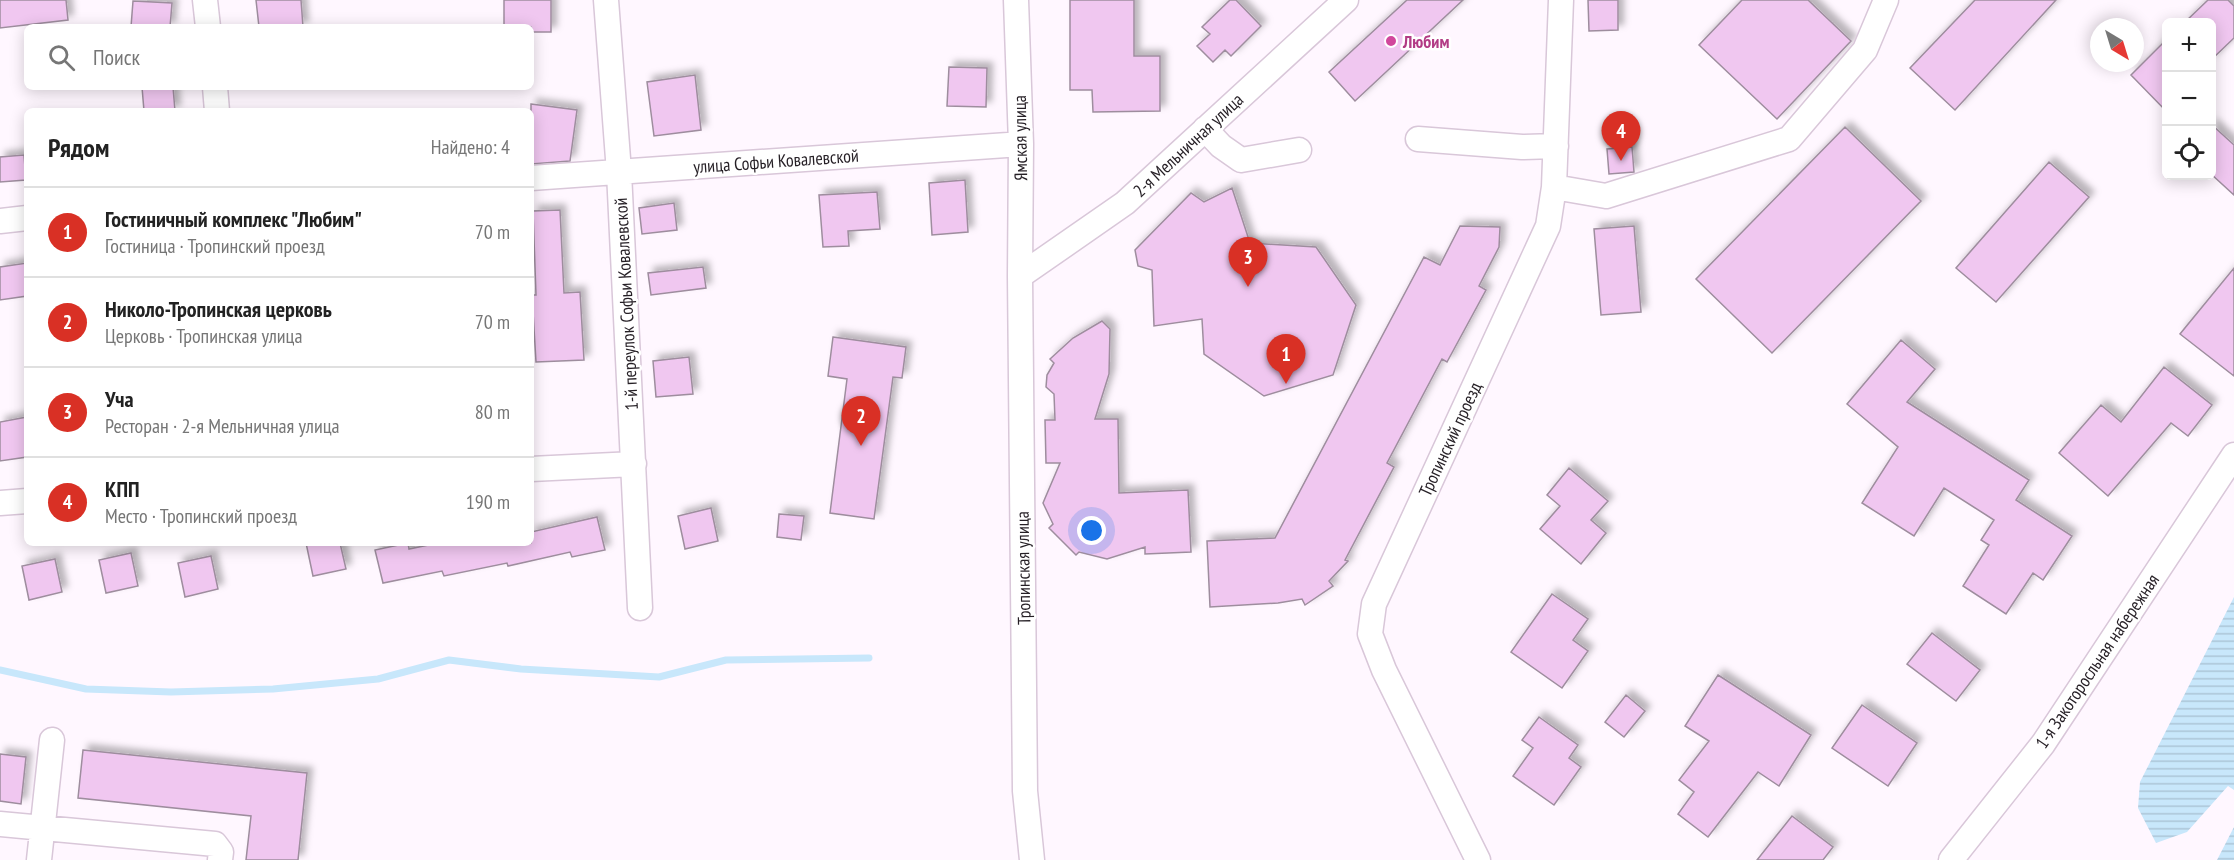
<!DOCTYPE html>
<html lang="ru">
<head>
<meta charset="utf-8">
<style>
	body { margin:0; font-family:"PT Sans Narrow",sans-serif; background:#f6f6f6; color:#222 }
	.controls { position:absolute; right:18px; top:18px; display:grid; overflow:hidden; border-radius:9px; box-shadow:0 3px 15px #0003 }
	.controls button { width:54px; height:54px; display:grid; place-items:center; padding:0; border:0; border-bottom:2px solid #e0e0e0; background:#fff; color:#222; font:30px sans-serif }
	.compass { position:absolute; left:2090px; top:18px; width:54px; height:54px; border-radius:50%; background:#fff; box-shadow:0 3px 15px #0003; rotate:142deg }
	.you { position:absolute; left:1092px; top:531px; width:21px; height:21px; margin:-15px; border:4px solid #fff; border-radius:50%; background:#1a73e8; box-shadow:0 0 0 9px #1a73e833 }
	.badge { display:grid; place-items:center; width:39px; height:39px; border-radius:50%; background:#d93025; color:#fff; font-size:20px; font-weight:700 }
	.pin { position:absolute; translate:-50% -50px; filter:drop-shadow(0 2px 3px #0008) }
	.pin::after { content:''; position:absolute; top:32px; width:21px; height:18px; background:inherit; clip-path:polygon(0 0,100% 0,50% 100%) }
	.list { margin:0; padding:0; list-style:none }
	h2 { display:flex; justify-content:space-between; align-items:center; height:78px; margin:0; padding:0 24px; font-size:26px }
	h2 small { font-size:20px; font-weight:400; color:#767676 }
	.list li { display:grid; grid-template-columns:39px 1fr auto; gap:18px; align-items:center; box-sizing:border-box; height:90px; padding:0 24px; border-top:2px solid #e0e0e0 }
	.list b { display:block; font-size:22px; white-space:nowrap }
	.list p { margin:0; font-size:20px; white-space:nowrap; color:#767676 }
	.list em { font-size:20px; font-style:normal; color:#767676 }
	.icon { flex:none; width:33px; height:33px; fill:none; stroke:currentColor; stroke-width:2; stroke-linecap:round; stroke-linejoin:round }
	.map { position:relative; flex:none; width:2234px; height:860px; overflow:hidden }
	.search { position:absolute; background:#fff; box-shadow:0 3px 15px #0003; left:24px; top:24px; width:510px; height:66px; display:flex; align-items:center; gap:15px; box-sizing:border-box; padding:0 21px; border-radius:9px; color:#767676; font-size:22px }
	.panel { position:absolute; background:#fff; box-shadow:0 3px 15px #0003; left:24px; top:108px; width:510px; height:438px; border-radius:9px }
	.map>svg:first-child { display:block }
	.water { fill:url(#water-rules) }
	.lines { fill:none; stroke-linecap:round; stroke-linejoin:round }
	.stream { stroke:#c8e7fb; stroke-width:7 }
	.building { fill:#f0c7f0; stroke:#9e8d9e; stroke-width:1.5; filter:url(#shadow) }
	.minor-casing { stroke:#d9c7d9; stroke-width:27 }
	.minor { stroke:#fff; stroke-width:24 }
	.hotel-dot { fill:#d1479c; stroke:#fff; stroke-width:2 }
	.labels { text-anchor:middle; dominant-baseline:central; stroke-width:5; stroke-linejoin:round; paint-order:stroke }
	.hotel-label { font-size:18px; font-weight:bold; fill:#b23c85; stroke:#fff; text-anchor:start }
	.street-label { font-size:18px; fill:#251f25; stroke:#fff }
</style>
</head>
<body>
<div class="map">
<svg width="2234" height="860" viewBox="0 0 2234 860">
	<defs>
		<pattern id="water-rules" width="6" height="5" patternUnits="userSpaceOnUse" patternTransform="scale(1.5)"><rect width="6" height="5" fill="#c8e7fb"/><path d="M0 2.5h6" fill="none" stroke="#acc6d7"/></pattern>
		<filter id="shadow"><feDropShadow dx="5.5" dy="-5.5" stdDeviation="3" flood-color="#0004"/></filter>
	</defs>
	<rect width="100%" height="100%" fill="#fff7ff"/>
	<path class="water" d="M 2234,597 L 2234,790 L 2228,786 L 2187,832 L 2156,843 L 2138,808 L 2140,782 Z
		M 2234,827 L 2234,860 L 2217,860 Z"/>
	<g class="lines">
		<path class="stream" d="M 0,670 L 86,689 L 171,692 L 273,689 L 378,679 L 449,660 L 521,669 L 659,677 L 726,660 L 869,658"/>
	</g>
	<path class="building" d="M 0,0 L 66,0 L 68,20 L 0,28 Z
		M 256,0 L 301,0 L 303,27 L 259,27 Z
		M 504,0 L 551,0 L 551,32 L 531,32 L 531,27 L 504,27 Z
		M 1070,0 L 1134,0 L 1134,56 L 1160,56 L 1160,111 L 1093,112 L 1092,90 L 1070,90 Z
		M 1230,0 L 1236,0 L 1261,26 L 1231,56 L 1225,50 L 1213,62 L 1197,46 L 1210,34 L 1202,27 Z
		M 1407,0 L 1463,0 L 1355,101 L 1329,72 Z
		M 1588,0 L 1618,0 L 1618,30 L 1589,31 Z
		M 1742,0 L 1808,0 L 1851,41 L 1777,119 L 1699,45 Z
		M 1975,0 L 2056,0 L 1955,110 L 1910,68 Z
		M 2208,0 L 2228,0 L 2234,6 L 2234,38 L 2211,60 L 2211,22 L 2185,22 Z
		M 133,1 L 172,3 L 170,27 L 131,27 Z
		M 2166,40 L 2166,111 L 2131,75 Z
		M 949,67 L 987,68 L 986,107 L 947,106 Z
		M 695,75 L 701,130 L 654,136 L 647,82 Z
		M 142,87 L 173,87 L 175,111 L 144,111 Z
		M 531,104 L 577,110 L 570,161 L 531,164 Z
		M 2211,124 L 2234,145 L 2234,195 L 2211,174 Z
		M 1845,127 L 1921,201 L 1772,353 L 1696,279 Z
		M 1632,147 L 1634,172 L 1609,174 L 1607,149 Z
		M 24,155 L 26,180 L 0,182 L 0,157 Z
		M 2049,162 L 2089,197 L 1996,302 L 1956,268 Z
		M 965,180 L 968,232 L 932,235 L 929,183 Z
		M 1232,188 L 1250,243 L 1316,247 L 1356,305 L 1333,375 L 1264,396 L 1204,354 L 1202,319 L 1154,326 L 1152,270 L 1138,266 L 1135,250 L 1191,193 L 1204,202 Z
		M 877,192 L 880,229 L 848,231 L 849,246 L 823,247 L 819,195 Z
		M 674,203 L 677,230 L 642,234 L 639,208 Z
		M 560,210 L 564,293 L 580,292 L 584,360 L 536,362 L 532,295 L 536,295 L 533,211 Z
		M 1460,226 L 1500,227 L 1499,247 L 1479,286 L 1486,290 L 1447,362 L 1442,359 L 1387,463 L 1394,467 L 1345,560 L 1348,561 L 1329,581 L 1333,586 L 1305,605 L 1302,599 L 1278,603 L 1210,607 L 1207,541 L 1275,538 L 1424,257 L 1440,265 Z
		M 1634,226 L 1641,312 L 1601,315 L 1594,229 Z
		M 27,263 L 27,296 L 0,300 L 0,267 Z
		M 703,267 L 706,288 L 651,295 L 648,273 Z
		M 2234,268 L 2234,376 L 2180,334 Z
		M 1102,321 L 1110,329 L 1109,374 L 1095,419 L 1118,419 L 1119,493 L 1188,490 L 1191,552 L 1145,554 L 1145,547 L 1107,559 L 1079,552 L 1076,555 L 1049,528 L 1053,524 L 1043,503 L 1060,463 L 1046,463 L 1045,420 L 1055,420 L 1054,394 L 1046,387 L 1047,375 L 1054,363 L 1050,359 L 1073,338 Z
		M 833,337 L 906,347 L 902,378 L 893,377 L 874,519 L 830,513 L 847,379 L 828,376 Z
		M 1901,340 L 1935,369 L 1907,402 L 2029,480 L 2016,500 L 2072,536 L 2043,580 L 2033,573 L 2006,614 L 1963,586 L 1989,545 L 1981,540 L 1994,520 L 1944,488 L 1914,536 L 1862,503 L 1898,447 L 1847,404 Z
		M 689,357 L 693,394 L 656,397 L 653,361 Z
		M 2164,367 L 2212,405 L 2188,436 L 2171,423 L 2108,496 L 2059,453 L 2101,405 L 2121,422 Z
		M 27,417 L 27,457 L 0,461 L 0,422 Z
		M 1569,468 L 1608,501 L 1591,520 L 1606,533 L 1581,564 L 1540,529 L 1560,506 L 1547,495 Z
		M 711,508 L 718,541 L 685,549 L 678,516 Z
		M 779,514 L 804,516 L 801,540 L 777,537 Z
		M 597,517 L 605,550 L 572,557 L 570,552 L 508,566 L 507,563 L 444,576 L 442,571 L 383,583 L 375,550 L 408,543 L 409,549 L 438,543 L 531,543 L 531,532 Z
		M 306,543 L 340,543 L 346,569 L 313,576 Z
		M 131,553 L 138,586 L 106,593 L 99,560 Z
		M 211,556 L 218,589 L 185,597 L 178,563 Z
		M 55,559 L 62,592 L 29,600 L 22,566 Z
		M 1552,594 L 1588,619 L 1573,640 L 1588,651 L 1562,688 L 1511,652 Z
		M 1932,633 L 1980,670 L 1956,701 L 1907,664 Z
		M 1718,675 L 1811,735 L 1779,786 L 1758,772 L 1708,837 L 1678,814 L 1694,792 L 1679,780 L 1709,741 L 1685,726 Z
		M 1626,695 L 1645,711 L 1624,737 L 1605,722 Z
		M 1862,705 L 1917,743 L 1888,786 L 1832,748 Z
		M 1539,717 L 1578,745 L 1569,758 L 1581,767 L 1554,805 L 1513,776 L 1533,748 L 1522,740 Z
		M 83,750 L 307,773 L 298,860 L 246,860 L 251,816 L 78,798 Z
		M 0,754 L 26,757 L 21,804 L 0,801 Z
		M 1792,816 L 1833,847 L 1823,860 L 1757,860 Z"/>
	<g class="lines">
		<defs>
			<path id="minor" d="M 205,0 L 208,27
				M 606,0 L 619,172 L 640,608
				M 1016,0 L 1021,144 L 1020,276 L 1025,791 L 1032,860
				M 215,87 L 217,111
				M 1205,129 L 1221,146 L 1241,160 L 1299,150
				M 1418,139 L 1522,147 L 1556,146
				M 531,178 L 1021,144
				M 1554,187 L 1606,196 L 1789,139 L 1865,50 L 1886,0
				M 0,221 L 27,218
				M 1020,276 L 1125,203 L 1346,0
				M 531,469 L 634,464
				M 0,503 L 27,501
				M 0,824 L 215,844 L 221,852 L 220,860
				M 39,860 L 52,740
				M 1478,860 L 1384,670 L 1370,634 L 1374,604 L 1548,226 L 1554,187 L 1561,0
				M 1951,860 L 2043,744 L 2234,455"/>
		</defs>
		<use href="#minor" class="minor-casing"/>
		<use href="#minor" class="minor"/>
	</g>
	<circle class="hotel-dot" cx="1391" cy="41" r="6"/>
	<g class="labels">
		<g class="hotel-label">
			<text x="1403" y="41">Любим</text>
		</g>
		<g class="street-label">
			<text transform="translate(1020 138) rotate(-91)">Ямская улица</text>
			<text transform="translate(1188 145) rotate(-43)">2-я Мельничная улица</text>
			<text transform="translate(776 161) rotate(-4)">улица Софьи Ковалевской</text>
			<text transform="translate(626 304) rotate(-93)">1-й переулок Софьи Ковалевской</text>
			<text transform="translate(1450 439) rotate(-65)">Тропинский проезд</text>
			<text transform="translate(1023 568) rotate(-91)">Тропинская улица</text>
			<text transform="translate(2097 661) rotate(-56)">1-я Закоторосльная набережная</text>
		</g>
	</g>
</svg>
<div class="controls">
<button>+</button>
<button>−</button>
<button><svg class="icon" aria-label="locate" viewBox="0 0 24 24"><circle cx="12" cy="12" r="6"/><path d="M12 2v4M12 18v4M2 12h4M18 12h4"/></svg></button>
</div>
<svg class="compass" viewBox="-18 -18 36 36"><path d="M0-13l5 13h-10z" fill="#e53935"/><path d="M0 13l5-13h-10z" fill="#767676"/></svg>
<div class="you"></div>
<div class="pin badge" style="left:1286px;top:384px">1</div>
<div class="pin badge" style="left:861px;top:446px">2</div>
<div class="pin badge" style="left:1248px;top:287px">3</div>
<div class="pin badge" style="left:1621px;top:161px">4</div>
<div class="search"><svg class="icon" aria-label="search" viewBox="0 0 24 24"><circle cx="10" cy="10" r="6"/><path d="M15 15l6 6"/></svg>Поиск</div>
<section class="panel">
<h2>Рядом<small>Найдено: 4</small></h2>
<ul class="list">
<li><span class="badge">1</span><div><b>Гостиничный комплекс &quot;Любим&quot;</b><p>Гостиница · Тропинский проезд</p></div><em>70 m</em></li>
<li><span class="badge">2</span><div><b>Николо-Тропинская церковь</b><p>Церковь · Тропинская улица</p></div><em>70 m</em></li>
<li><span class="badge">3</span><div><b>Уча</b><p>Ресторан · 2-я Мельничная улица</p></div><em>80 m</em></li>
<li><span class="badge">4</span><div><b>КПП</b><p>Место · Тропинский проезд</p></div><em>190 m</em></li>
</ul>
</section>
</div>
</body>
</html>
